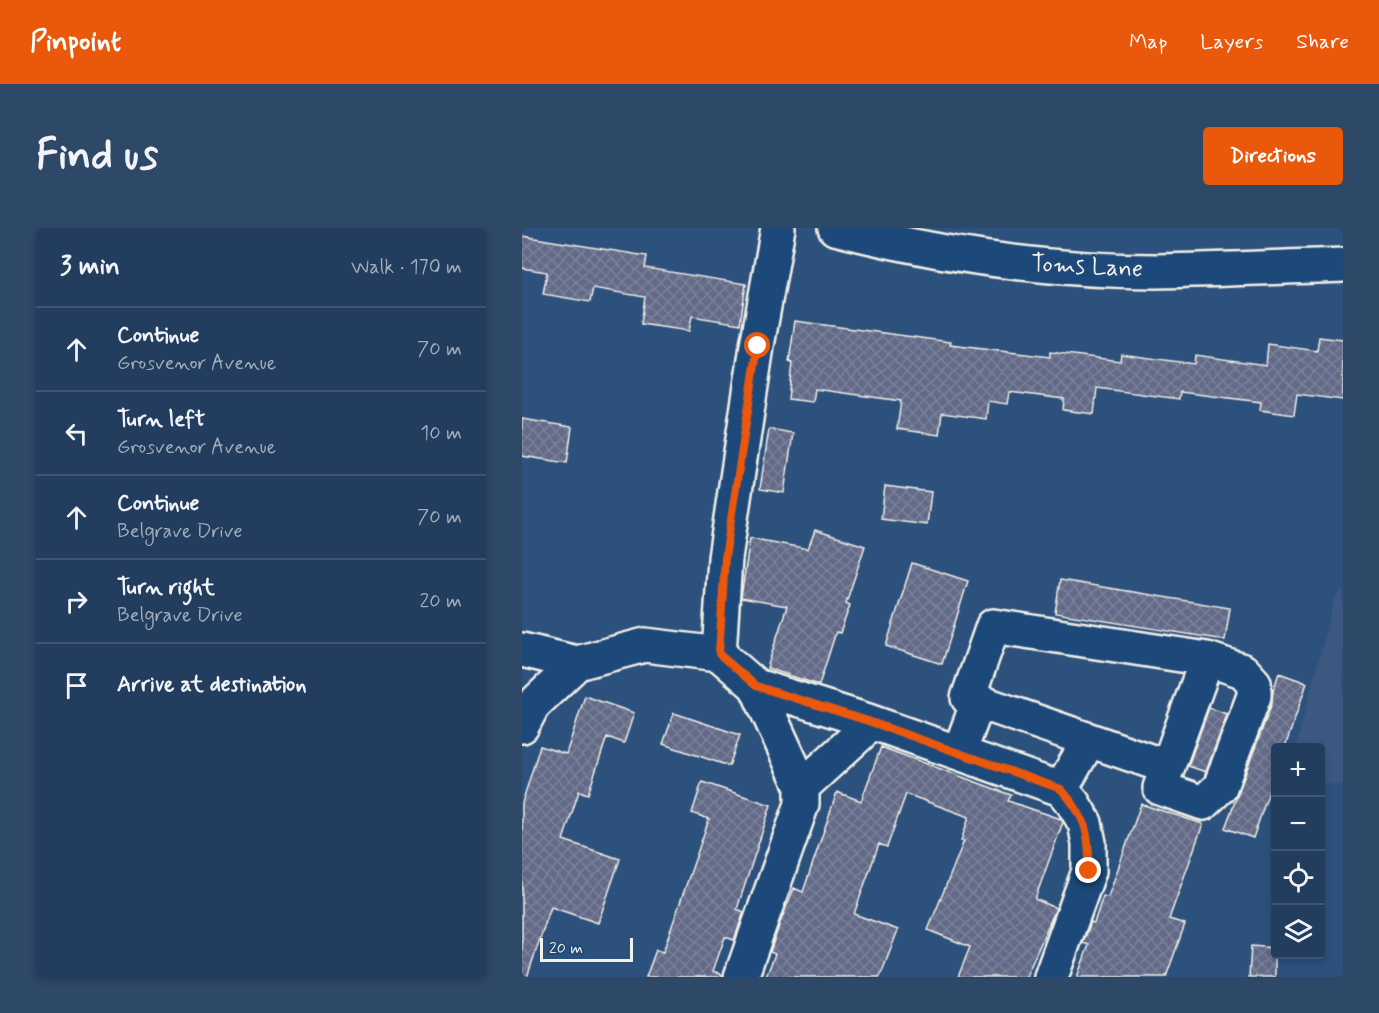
<!DOCTYPE html>
<html lang="en">
<head>
<meta charset="utf-8">
<style>
	body { margin:0; font-family:Mynerve,sans-serif; background:#2e4867; color:#f1f3f6 }
	.controls { position:absolute; right:18px; bottom:18px; display:grid; overflow:hidden; border-radius:6px; box-shadow:0 3px 9px #0003 }
	.controls button { width:54px; height:54px; display:grid; place-items:center; padding:0; border:0; border-bottom:2px solid #3f5673; background:#223d5e; color:#f1f3f6; font:30px sans-serif }
	.scale { position:absolute; left:18px; bottom:15px; width:93px; box-sizing:border-box; padding-left:6px; border:3px solid #f4f1e8; border-top:0; font-size:16px; line-height:21px; white-space:nowrap; color:#f4f1e8; -webkit-text-stroke:4px #1f4a7a; paint-order:stroke }
	.stop { position:absolute; width:18px; height:18px; margin:-14px; border:4px solid #ea580c; border-radius:50%; background:#fff }
	.stop.end { background:#ea580c; border-color:#fff; box-shadow:0 2px 6px #0008 }
	.list { margin:0; padding:0; list-style:none }
	h2 { display:flex; justify-content:space-between; align-items:center; height:78px; margin:0; padding:0 24px; font-size:26px }
	h2 small { font-size:20px; font-weight:400; color:#a2aebc }
	.list li { display:grid; grid-template-columns:39px 1fr auto; gap:18px; align-items:center; box-sizing:border-box; height:84px; padding:0 24px; border-top:2px solid #3f5673 }
	.list b { display:block; font-size:22px; white-space:nowrap }
	.list p { margin:0; font-size:20px; white-space:nowrap; color:#a2aebc }
	.list em { font-size:20px; font-style:normal; color:#a2aebc }
	.icon { flex:none; width:33px; height:33px; fill:none; stroke:currentColor; stroke-width:2; stroke-linecap:round; stroke-linejoin:round }
	.map { position:relative; flex:none; width:821px; height:749px; overflow:hidden; border-radius:6px }
	header { display:flex; align-items:center; gap:36px; box-sizing:border-box; height:84px; padding:0 30px; background:#ea580c; color:#fff }
	header strong { font-size:28px }
	nav { display:flex; gap:33px; margin-inline-start:auto; font-size:21px }
	.intro { display:flex; align-items:center; justify-content:space-between; box-sizing:border-box; height:144px; padding:0 36px }
	h1 { margin:0; font-size:42px }
	.button { padding:15px 27px; border-radius:6px; background:#ea580c; color:#fff; font-size:21px; font-weight:700 }
	main { display:flex; gap:36px; padding:0 36px }
	aside { flex:1; background:#223d5e; border-radius:6px; box-shadow:0 3px 9px #0003 }
	.map>svg:first-child { display:block }
	.built { fill:#3d5980 }
	.building { fill:url(#building-cross-hatch); stroke:#f4f1e8; stroke-width:1.5 }
	.lines { fill:none; stroke-linecap:round; stroke-linejoin:round }
	.minor-casing { stroke:#f4f1e8; stroke-width:38 }
	.minor { stroke:#1f4a7a; stroke-width:33 }
	.route { stroke:#ea580c; stroke-width:8 }
	.labels { text-anchor:middle; dominant-baseline:central; stroke-width:5; stroke-linejoin:round; paint-order:stroke }
	.street-label { font-size:24px; fill:#f4f1e8; stroke:#1f4a7a }
</style>
</head>
<body>
<header>
<strong>Pinpoint</strong>
<nav><a>Map</a><a>Layers</a><a>Share</a></nav>
</header>
<div class="intro"><h1>Find us</h1><a class="button">Directions</a></div>
<main>
<aside>
<h2>3 min<small>Walk · 170 m</small></h2>
<ul class="list">
<li><svg class="icon" aria-label="ahead" viewBox="0 0 24 24"><path d="M12 20V5M6 11l6-6 6 6"/></svg><div><b>Continue</b><p>Grosvenor Avenue</p></div><em>70 m</em></li>
<li><svg class="icon" aria-label="left" viewBox="0 0 24 24"><path d="M17 20v-9H6M10 6l-5 5 5 5"/></svg><div><b>Turn left</b><p>Grosvenor Avenue</p></div><em>10 m</em></li>
<li><svg class="icon" aria-label="ahead" viewBox="0 0 24 24"><path d="M12 20V5M6 11l6-6 6 6"/></svg><div><b>Continue</b><p>Belgrave Drive</p></div><em>70 m</em></li>
<li><svg class="icon" aria-label="right" viewBox="0 0 24 24"><path d="M7 20v-9h11M14 6l5 5-5 5"/></svg><div><b>Turn right</b><p>Belgrave Drive</p></div><em>20 m</em></li>
<li><svg class="icon" aria-label="arrive" viewBox="0 0 24 24"><path d="M6 21V4h12l-3 4 3 4H6"/></svg><div><b>Arrive at destination</b></div></li>
</ul>
</aside>
<div class="map">
<svg width="821" height="749" viewBox="0 0 821 749">
	<defs>
		<pattern id="building-cross-hatch" width="8" height="8" patternUnits="userSpaceOnUse" patternTransform="scale(1.5)"><rect width="8" height="8" fill="#636b88"/><path d="M0 0l8 8M0 8l8-8" fill="none" stroke="#7a8199"/></pattern>
	</defs>
	<rect width="100%" height="100%" fill="#2d517d"/>
	<filter id="ink" filterUnits="userSpaceOnUse"><feTurbulence type="fractalNoise" baseFrequency=".0167" numOctaves="2"/><feDisplacementMap in="SourceGraphic" scale="12" xChannelSelector="R" yChannelSelector="G"/><feConvolveMatrix kernelMatrix="1 2 1 2 8 2 1 2 1" color-interpolation-filters="sRGB"/></filter>
	<g filter="url(#ink)">
		<path class="built" d="M 821,361 L 821,558 L 799,555 L 798,520 L 774,519 L 813,370 Z"/>
		<path class="building" d="M 0,8 L 125,28 L 123,40 L 224,56 L 218,96 L 170,88 L 167,103 L 119,96 L 123,69 L 71,60 L 68,74 L 21,66 L 25,44 L 0,40 Z
			M 273,93 L 429,114 L 428,117 L 528,129 L 528,124 L 598,133 L 599,126 L 672,136 L 673,127 L 744,137 L 746,116 L 795,123 L 797,109 L 821,112 L 821,172 L 775,166 L 772,187 L 738,182 L 739,174 L 658,164 L 657,171 L 575,160 L 572,186 L 541,182 L 542,171 L 487,164 L 485,176 L 466,173 L 464,191 L 420,185 L 417,207 L 375,201 L 379,173 L 293,161 L 291,174 L 266,171 L 270,135 L 267,134 Z
			M 0,191 L 50,199 L 45,235 L 0,228 Z
			M 247,201 L 271,205 L 262,265 L 238,261 Z
			M 363,258 L 409,264 L 405,297 L 359,291 Z
			M 293,302 L 343,318 L 324,375 L 328,377 L 318,405 L 314,404 L 297,457 L 245,440 L 265,378 L 219,370 L 228,310 L 286,321 Z
			M 390,335 L 446,353 L 420,436 L 364,418 Z
			M 538,352 L 708,380 L 703,412 L 533,385 Z
			M 757,445 L 785,455 L 763,519 L 753,519 L 753,546 L 731,610 L 703,600 L 750,475 L 751,463 Z
			M 63,468 L 112,485 L 102,515 L 85,509 L 66,566 L 57,563 L 41,612 L 98,631 L 76,695 L 29,679 L 5,749 L 0,749 L 0,575 L 18,518 L 44,526 Z
			M 687,480 L 705,486 L 684,544 L 666,538 Z
			M 152,485 L 218,507 L 207,538 L 141,516 Z
			M 359,519 L 489,567 L 486,573 L 539,591 L 541,594 L 513,671 L 534,680 L 504,749 L 436,749 L 448,719 L 406,702 L 442,613 L 439,613 L 447,589 L 384,566 L 365,619 L 357,616 L 332,686 L 376,702 L 358,749 L 244,749 L 253,726 L 248,724 L 258,695 L 272,660 L 281,664 L 315,564 L 339,573 Z
			M 180,554 L 249,577 L 215,681 L 222,684 L 212,712 L 203,709 L 191,743 L 201,747 L 200,749 L 124,749 L 134,722 L 141,724 L 187,591 L 170,585 Z
			M 619,576 L 681,596 L 647,691 L 663,696 L 644,749 L 555,749 L 567,717 L 561,715 L 569,694 L 572,695 L 581,668 L 586,669 Z
			M 729,718 L 753,720 L 753,749 L 727,749 Z"/>
		<g class="lines">
			<defs>
				<path id="minor" d="M 313,0 C 417,27 526,43 634,43 C 696,42 759,39 821,37
					M 0,422 L 55,435
					M 197,426 L 203,330 L 235,118 L 256,0
					M 197,426 L 234,458 L 280,559 L 280,576 L 219,749
					M 685,431 L 721,443 L 732,455 L 732,468 L 698,559 L 681,575 L 638,560 Z
					M 234,458 L 346,493 L 539,561 L 551,575 L 563,595 L 567,615 L 567,643 L 529,749
					M 0,498 L 11,477 L 55,435 L 123,417 L 197,426
					M 437,525 L 456,474
					M 645,539 L 446,470 L 471,398 L 685,431
					M 280,559 L 338,506 L 346,493
					M 539,561 L 567,512"/>
			</defs>
			<use href="#minor" class="minor-casing"/>
			<use href="#minor" class="minor"/>
		</g>
	</g>
	<g class="lines" filter="url(#ink)">
		<path class="route" d="M 236,118 L 203,330 L 197,426 L 234,458 L 346,493 L 539,561 C 564,588 568,607 567,643"/>
	</g>
	<g class="labels">
		<g class="street-label">
			<text transform="translate(565 39) rotate(3)">Toms Lane</text>
		</g>
	</g>
</svg>
<div class="controls">
<button>+</button>
<button>−</button>
<button><svg class="icon" aria-label="locate" viewBox="0 0 24 24"><circle cx="12" cy="12" r="6"/><path d="M12 2v4M12 18v4M2 12h4M18 12h4"/></svg></button>
<button><svg class="icon" aria-label="layers" viewBox="0 0 24 24"><path d="M12 4l9 5-9 5-9-5zM3 14l9 5 9-5"/></svg></button>
</div>
<div class="scale">20 m</div>
<div class="stop" style="left:236px;top:118px"></div>
<div class="stop end" style="left:567px;top:643px"></div>
</div>
</main>
</body>
</html>
